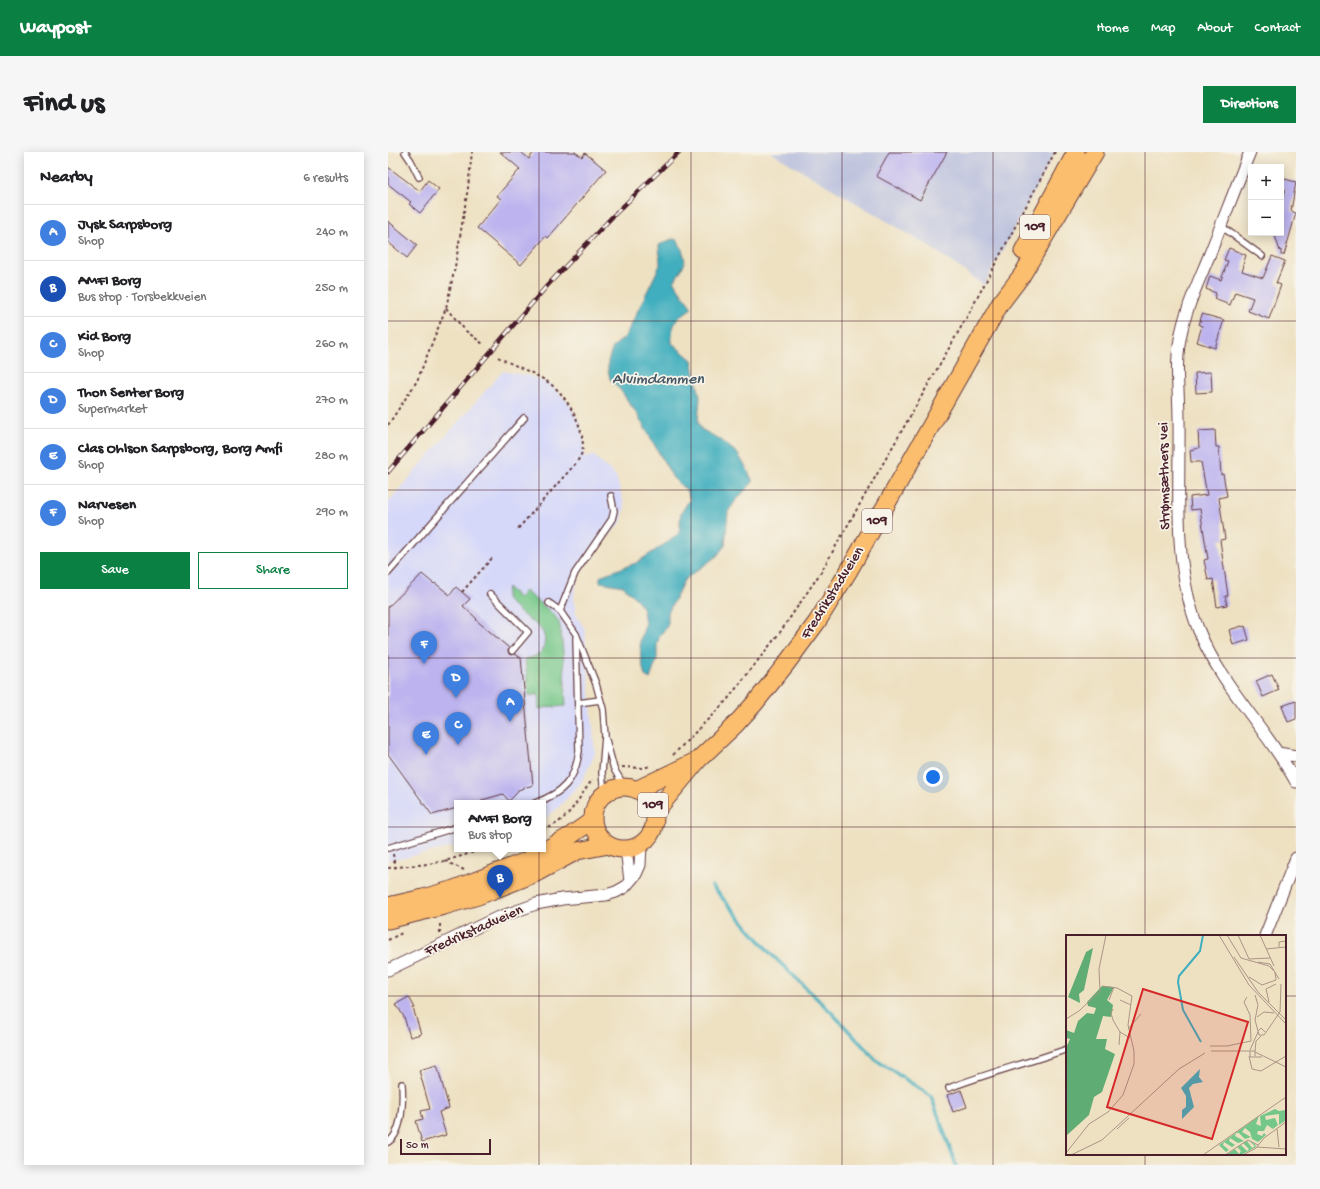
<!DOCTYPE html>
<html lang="en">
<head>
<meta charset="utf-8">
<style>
	body { margin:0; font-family:"Gochi Hand",sans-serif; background:#f6f6f6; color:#202124 }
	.controls { position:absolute; right:12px; top:12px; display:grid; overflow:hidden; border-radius:0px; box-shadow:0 2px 10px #0003 }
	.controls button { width:36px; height:36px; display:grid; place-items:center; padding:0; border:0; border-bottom:1px solid #e0e0e0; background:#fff; color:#202124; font:20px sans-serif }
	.scale { position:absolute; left:12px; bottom:10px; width:91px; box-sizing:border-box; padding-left:4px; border:2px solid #4a1f2b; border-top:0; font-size:11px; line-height:14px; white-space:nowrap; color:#4a1f2b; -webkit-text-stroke:3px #f7f3e8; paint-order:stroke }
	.you { position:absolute; left:545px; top:625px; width:14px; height:14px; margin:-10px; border:3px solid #fff; border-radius:50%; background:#1a73e8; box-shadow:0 0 0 6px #1a73e833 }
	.badge { display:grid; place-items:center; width:26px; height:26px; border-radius:50%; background:#0b8043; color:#fff; font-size:13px; font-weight:700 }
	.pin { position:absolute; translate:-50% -33px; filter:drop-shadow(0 1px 2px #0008) }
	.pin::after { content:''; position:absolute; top:21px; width:14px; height:12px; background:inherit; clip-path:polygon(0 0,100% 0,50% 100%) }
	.popup { position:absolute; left:66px; top:648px; width:92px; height:52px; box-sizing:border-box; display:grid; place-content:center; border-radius:0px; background:#fff; filter:drop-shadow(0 1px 3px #0005); font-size:13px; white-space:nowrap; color:#757577 }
	.popup b { font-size:15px; color:#202124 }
	.popup::after { content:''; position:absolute; left:50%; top:100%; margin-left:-8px; border:8px solid transparent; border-top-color:#fff }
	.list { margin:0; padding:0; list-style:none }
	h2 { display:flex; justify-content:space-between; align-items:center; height:52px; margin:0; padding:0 16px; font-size:17px }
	h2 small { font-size:13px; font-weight:400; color:#757577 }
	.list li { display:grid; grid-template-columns:26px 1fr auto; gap:12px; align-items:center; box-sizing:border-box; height:56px; padding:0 16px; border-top:1px solid #e0e0e0 }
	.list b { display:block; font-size:15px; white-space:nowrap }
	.list p { margin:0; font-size:13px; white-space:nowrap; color:#757577 }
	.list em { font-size:13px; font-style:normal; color:#757577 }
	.actions { display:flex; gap:8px; padding:12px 16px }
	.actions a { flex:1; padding:9px 0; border:1px solid #0b8043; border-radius:0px; text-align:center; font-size:14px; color:#0b8043 }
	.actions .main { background:#0b8043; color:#fff }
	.map { position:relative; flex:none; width:908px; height:1013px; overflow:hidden; border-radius:0px }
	header { display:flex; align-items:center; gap:24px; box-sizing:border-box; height:56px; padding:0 20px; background:#0b8043; color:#fff }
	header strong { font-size:19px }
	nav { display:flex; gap:22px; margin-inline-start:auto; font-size:14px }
	.intro { display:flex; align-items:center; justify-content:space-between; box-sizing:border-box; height:96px; padding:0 24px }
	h1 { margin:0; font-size:28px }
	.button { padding:10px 18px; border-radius:0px; background:#0b8043; color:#fff; font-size:14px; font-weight:700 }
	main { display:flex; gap:24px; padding:0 24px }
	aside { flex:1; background:#fff; border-radius:0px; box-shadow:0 2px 10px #0003 }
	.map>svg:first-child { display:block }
	.built { fill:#d6d8f9 }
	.industrial { fill:#bec3de }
	.green { fill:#75c789; stroke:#60735a }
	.water { fill:#40aebe; stroke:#456674 }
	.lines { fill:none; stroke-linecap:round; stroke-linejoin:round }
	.stream { stroke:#40aebe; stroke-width:3.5 }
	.building { fill:#bcb3ef }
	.service-casing { stroke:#633c42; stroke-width:8 }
	.minor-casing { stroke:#633c42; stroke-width:13 }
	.primary-casing { stroke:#633c42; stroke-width:19 }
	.path { stroke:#633c42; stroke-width:2; stroke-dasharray:3 3; stroke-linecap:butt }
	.service { stroke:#fff; stroke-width:5.5 }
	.minor { stroke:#fff; stroke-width:11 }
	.primary { stroke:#fbbd6e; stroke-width:17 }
	.rail-casing { stroke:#4a1f2b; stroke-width:4.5 }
	.rail { stroke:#f7f3e8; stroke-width:3; stroke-dasharray:9; stroke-linecap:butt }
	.grid { fill:none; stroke:#4a1f2b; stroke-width:1; stroke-opacity:0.55 }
	.labels { text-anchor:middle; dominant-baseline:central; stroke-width:3.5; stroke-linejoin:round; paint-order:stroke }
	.shield { fill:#f7f3e8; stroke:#7e5f64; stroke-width:1 }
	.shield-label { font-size:14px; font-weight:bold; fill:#4a1f2b }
	.street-label { font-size:15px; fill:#4a1f2b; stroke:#f7f3e8 }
	.water-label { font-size:16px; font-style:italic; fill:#465866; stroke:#f7f3e8 }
	.inset-river { fill:none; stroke:#40aebe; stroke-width:2 }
	.inset-road { fill:none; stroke:#ac9386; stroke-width:1 }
	.view { fill:#d62828; fill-opacity:0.15; stroke:#d62828; stroke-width:2 }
	.inset-edge { fill:none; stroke:#4a1f2b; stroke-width:2 }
</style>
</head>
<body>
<header>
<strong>Waypost</strong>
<nav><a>Home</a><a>Map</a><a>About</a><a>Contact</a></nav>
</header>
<div class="intro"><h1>Find us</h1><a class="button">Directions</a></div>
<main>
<aside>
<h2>Nearby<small>6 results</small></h2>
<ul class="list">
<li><span class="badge" style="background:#3f7fe0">A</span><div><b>Jysk Sarpsborg</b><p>Shop</p></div><em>240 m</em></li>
<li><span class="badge" style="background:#1a4fb4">B</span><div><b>AMFI Borg</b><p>Bus stop · Torsbekkveien</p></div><em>250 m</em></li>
<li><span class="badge" style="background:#3f7fe0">C</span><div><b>Kid Borg</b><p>Shop</p></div><em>260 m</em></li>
<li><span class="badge" style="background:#3f7fe0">D</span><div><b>Thon Senter Borg</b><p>Supermarket</p></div><em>270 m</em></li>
<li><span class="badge" style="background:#3f7fe0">E</span><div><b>Clas Ohlson Sarpsborg, Borg Amfi</b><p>Shop</p></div><em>280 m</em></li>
<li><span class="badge" style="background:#3f7fe0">F</span><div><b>Narvesen</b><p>Shop</p></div><em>290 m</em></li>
</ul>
<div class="actions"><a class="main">Save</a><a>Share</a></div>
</aside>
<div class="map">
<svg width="908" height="1013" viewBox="0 0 908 1013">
	<rect width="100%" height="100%" fill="#f7f3e8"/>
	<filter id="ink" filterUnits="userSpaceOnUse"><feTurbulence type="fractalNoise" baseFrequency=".025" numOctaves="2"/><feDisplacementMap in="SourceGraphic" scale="8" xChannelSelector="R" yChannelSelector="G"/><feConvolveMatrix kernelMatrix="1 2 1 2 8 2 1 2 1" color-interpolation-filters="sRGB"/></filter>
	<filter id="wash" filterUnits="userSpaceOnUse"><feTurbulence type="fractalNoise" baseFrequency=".012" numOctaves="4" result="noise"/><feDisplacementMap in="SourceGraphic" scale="16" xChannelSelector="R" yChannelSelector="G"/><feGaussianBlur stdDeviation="0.9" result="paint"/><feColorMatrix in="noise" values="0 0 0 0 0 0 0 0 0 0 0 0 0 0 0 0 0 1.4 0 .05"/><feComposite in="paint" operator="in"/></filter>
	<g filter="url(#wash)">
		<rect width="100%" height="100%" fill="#eee1c2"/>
		<path class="built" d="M 115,219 L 141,224 L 162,232 L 181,251 L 192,271 L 196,289 L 196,306 L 205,303 L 228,324 L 237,355 L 233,370 L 200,408 L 190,424 L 186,444 L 188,462 L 197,478 L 207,602 L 193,631 L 170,656 L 155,668 L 155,651 L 69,651 L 69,694 L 11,707 L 0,708 L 0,350 Z"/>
		<path class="industrial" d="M 382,0 L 667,0 L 596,133 L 541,94 Z"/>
		<path class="green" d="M 120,436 L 131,446 L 137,439 C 147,448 163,458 170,468 C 175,476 177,539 178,554 L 166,555 L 166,554 L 151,557 L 150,542 L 141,544 L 137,507 C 146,505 154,503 156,494 C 159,481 152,475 143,469 C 138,466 122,452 119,448 C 117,444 118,440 120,436 Z"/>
		<path class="water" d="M 284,87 L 290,88 C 292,94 299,106 296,113 C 293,119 289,124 286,130 L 304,156 C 289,166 283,171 284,191 L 304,208 L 312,245 L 310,270 L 313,277 L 333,288 L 350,302 L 360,319 L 365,330 L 348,348 L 340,360 L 337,393 L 329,404 L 296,428 L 280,461 L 280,472 L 276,479 L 272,482 L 269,493 L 269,507 L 262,527 L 257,524 L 253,508 L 252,489 L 257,473 L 255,458 L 251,450 L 235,434 L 212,430 L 212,425 L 217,422 L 248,411 L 283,388 L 291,381 L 293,361 L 302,347 L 298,338 L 285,326 L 249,262 L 233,239 L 222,227 L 220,218 L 220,209 L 225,195 L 237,185 L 272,113 L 271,93 Z"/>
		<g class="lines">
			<path class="stream" d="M 324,734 L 384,803 L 443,860 L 488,908 L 543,944 L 568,1013"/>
		</g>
		<g id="blocks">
			<path class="building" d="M 112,0 L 133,0 L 141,7 L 146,0 L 187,0 L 194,5 L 197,1 L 218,18 L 160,86 L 158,84 L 133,113 L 89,76 L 113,47 L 109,44 L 132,17 Z
				M 501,0 L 559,0 L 532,48 L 488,24 Z
				M 0,15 L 32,39 L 40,28 L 51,37 L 32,61 L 21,52 L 23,50 L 0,32 Z
				M 893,26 L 908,30 L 903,59 L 908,61 L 896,103 L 893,103 L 893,98 L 892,99 L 886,81 L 893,81 L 893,52 L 897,37 L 893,36 Z
				M 0,69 L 29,93 L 19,106 L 0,90 Z
				M 841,96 L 858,103 L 855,113 L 856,114 L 854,119 L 875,126 L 884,104 L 897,109 L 888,131 L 893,133 L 881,167 L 860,159 L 865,146 L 847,140 L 842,153 L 826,147 L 828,141 L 818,137 L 822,124 L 833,128 L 840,109 L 836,108 Z
				M 814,162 L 836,168 L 827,196 L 809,190 L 814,174 L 811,173 Z
				M 823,220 L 824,240 L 808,241 L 807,221 Z
				M 827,278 L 828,295 L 831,295 L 833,323 L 835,322 L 839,344 L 831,346 L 837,387 L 832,388 L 840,444 L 837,444 L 839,453 L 829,455 L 825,427 L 820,428 L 816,408 L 820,407 L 812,357 L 803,358 L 802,345 L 819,343 L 813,310 L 803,310 L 802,298 L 811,296 L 810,279 Z
				M 34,422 L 46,432 L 47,431 L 62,443 L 68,435 L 82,447 L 75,454 L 89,467 L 88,468 L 121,496 L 120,499 L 121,502 L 124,503 L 127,502 L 133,506 L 145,633 L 130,638 L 128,642 L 121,649 L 115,642 L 94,648 L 94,651 L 69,651 L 69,656 L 44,663 L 0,602 L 0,455 Z
				M 854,474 L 855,475 L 857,474 L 861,488 L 845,493 L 841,478 Z
				M 884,522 L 891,538 L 875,545 L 868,529 Z
				M 908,549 L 908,567 L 900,570 L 894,554 Z
				M 21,845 L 27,856 L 25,856 L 33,882 L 22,885 L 16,865 L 8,852 Z
				M 49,913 L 61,956 L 51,960 L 58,983 L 34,990 L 28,969 L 35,967 L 33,959 L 42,957 L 31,918 Z
				M 573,938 L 579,955 L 565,960 L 559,943 Z"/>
		</g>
	</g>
	<g filter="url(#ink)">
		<use href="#blocks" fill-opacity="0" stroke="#633c42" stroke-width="1"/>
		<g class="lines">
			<defs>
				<path id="service" d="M 17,0 L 23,9 L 31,25
					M 833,74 L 874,104
					M 0,421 L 136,266
					M 102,442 L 140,480 L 124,499
					M 161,451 L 172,459 L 188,482 L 208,532 L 215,557 L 217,584 L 214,621 L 216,642
					M 172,459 L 187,421 L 224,367 L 226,359 L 223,344
					M 190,551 L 212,548
					M 218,588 L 226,617 L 236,634
					M 147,651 C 175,641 187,629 191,599 L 188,486
					M 0,696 L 69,675
					M 561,936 C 600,921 640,911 679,897
					M 0,990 C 15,981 15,948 14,932"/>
				<path id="minor" d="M 862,0 C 848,34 835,69 821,104 C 810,131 797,158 792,187 C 787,213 791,241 791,268 C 792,338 784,413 811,479 C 834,535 879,577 908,630
					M 890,601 L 908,604
					M 238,697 L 242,729
					M 877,784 L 908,706
					M 0,818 L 106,767 L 148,752 L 174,747 L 218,743 L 228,740 L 237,735 L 248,722 L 252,713 L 253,692"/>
				<path id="primary" d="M 635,99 L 688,0
					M205 666a31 31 0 1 1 62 0a31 31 0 1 1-62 0Z
					M 250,637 L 306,610
					M 267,660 L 311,607 L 347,573 L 367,551 L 398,512 L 429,470 L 460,420 L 612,152 L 634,123 L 707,0
					M 0,754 L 35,746 L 66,737 L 138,709 L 182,684 L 205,668
					M 0,768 L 56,754 L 90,744 L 146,722 L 189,699 L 221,693"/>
			</defs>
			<use href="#service" class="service-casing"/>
			<use href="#minor" class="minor-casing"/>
			<use href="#primary" class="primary-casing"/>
			<path class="path" d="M 58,156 L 78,179 L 95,192
				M 110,205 C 128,215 149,221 165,234 C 180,246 199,280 194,300 C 193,304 190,308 188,311 L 128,379
				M 0,273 L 29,229 L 58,156 L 67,115 L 80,36 L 84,0
				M 74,440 L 105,405
				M 285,603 L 339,548 L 393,479 L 433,420 L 580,163 L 667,0
				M 234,615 L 255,616 L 262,614
				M 155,678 C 180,669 187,652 201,632 L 205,628
				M 5,702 L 7,715
				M 57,709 L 76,718
				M 0,716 L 40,712 L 57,709 L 96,697
				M 52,781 L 52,769
				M 0,788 L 16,780"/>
			<use href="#service" class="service"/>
			<use href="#minor" class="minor"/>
			<use href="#primary" class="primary"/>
			<defs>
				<path id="rail" d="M 0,320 L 158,135 L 224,65 L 291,0"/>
			</defs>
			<use href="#rail" class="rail-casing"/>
			<use href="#rail" class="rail"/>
		</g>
	</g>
	<path class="grid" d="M 151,0 L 151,1013M 303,0 L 303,1013M 454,0 L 454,1013M 605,0 L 605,1013M 757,0 L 757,784M 0,169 L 908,169M 0,338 L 908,338M 0,506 L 908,506M 0,675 L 908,675M 0,844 L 679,844M 897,844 L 908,844M 757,1002 L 757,1013"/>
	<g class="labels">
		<g class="shield">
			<rect x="632" y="63" width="30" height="24" rx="3"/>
			<rect x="474" y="357" width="30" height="24" rx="3"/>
			<rect x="250" y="641" width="30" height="24" rx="3"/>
		</g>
		<g class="shield-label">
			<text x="647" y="75">109</text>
			<text x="489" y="369">109</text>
			<text x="265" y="653">109</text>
		</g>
		<g class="street-label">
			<text transform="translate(777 324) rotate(-91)">Strømsæthers vei</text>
			<text transform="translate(445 441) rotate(-58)">Fredrikstadveien</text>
			<text transform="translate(86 779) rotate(-24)">Fredrikstadveien</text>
		</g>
		<g class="water-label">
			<text x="270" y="228">Alvimdammen</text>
		</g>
	</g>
	<g transform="translate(678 783)">
		<rect width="220" height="220" fill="#eee1c2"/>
		<path d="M 209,174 L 213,176 L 220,175 L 219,186 L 213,190 L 213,179 L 199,181 L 200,185 L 209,183 L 212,190 L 207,194 L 201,190 L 198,196 L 192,196 L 191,199 L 196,201 L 198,198 L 200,200 L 192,207 L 186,204 L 184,197 L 179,193 L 176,197 L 185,202 L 179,204 L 173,198 L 170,198 L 169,201 L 178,206 L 172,208 L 164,203 L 163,206 L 169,210 L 166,212 L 158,207 L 157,210 L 163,215 L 160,217 L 153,210 L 193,181 L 190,189 L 195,191 L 194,181 ZM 181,206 L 186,213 L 189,211 L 183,206 L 189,209 L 190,212 L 175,220 L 160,220 L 169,214 L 173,219 L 175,216 L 171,212 L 175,210 L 181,216 L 183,214 L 177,208 Z" fill="#75c789"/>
		<path d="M 27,13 L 18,55 L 13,59 L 14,68 L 2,62 L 20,17 ZM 36,51 L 48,52 L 41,65 L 47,70 L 45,82 L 37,81 L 30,104 L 41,104 L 39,114 L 49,119 L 36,157 L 28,162 L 23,180 L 0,201 L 0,113 L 4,104 L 0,103 L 0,95 L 8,98 L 12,86 L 21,78 L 28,79 L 30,73 L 22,71 L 21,67 Z" fill="#60ac75"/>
		<path d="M 134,134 L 133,142 L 137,147 L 127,149 L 123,153 L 128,172 L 116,184 L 116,175 L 120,172 L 120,161 L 115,153 Z" fill="#40aebe"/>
		<path class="inset-river" d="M 135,107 L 117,75 L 112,47 L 113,41 L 134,16 L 137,0"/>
		<path class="inset-road" d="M 153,0 L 183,50 L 220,89M 161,0 L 175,23 L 203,31 L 209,37 L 210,45M 172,0 L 183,24 L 204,23M 194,0 L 208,31M 213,12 L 213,7 L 220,6M 200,14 L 220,12M 168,22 L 192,57 L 220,85M 192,27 L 204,29 L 213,44M 183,42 L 196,50 L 210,45M 189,60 L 192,70 L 189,85 L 192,96M 43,65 L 48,52M 54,65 L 65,70M 203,67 L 200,54 L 210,49M 47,74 L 45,78 L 47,85 L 54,97 L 64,103M 191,82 L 198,77 L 208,78M 0,84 L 13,76 L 34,56 L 33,34 L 40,0M 62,94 L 75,79M 199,97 L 195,93 L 192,96 L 193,100 L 198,100 L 214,77 L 215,49M 53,110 L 54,97M 144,111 L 161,111 L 185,106 L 184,80 L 178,67 L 181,62M 184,115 L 192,97M 145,116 L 184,116M 189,116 L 190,106 L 195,101M 189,117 L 220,132M 183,121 L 186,134 L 195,136 L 220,121M 189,121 L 189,116 L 184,116 L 184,122 L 196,122M 51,194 L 63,183M 211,194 L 213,212M 36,205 L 113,134 L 139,118M 191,212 L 220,214M 0,218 L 23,189 L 42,177 L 57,160 L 68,129 L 68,116 L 62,90 L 66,61 L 51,53 L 36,51M 5,220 L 36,205M 137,220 L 220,162M 159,220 L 182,205 L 192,210M 177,220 L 190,213 L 198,203 L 220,187"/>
		<path class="view" d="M 77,54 L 182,87 L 146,204 L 41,172 Z"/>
		<rect width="220" height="220" class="inset-edge"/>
	</g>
</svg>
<div class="controls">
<button>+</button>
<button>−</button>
</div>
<div class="scale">50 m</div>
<div class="you"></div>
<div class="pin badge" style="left:122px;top:570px;background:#3f7fe0">A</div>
<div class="pin badge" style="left:112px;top:746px;background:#1a4fb4">B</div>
<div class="popup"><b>AMFI Borg</b>Bus stop</div>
<div class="pin badge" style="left:70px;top:593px;background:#3f7fe0">C</div>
<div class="pin badge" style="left:68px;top:546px;background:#3f7fe0">D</div>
<div class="pin badge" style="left:38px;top:603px;background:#3f7fe0">E</div>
<div class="pin badge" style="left:36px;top:512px;background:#3f7fe0">F</div>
</div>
</main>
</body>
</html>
